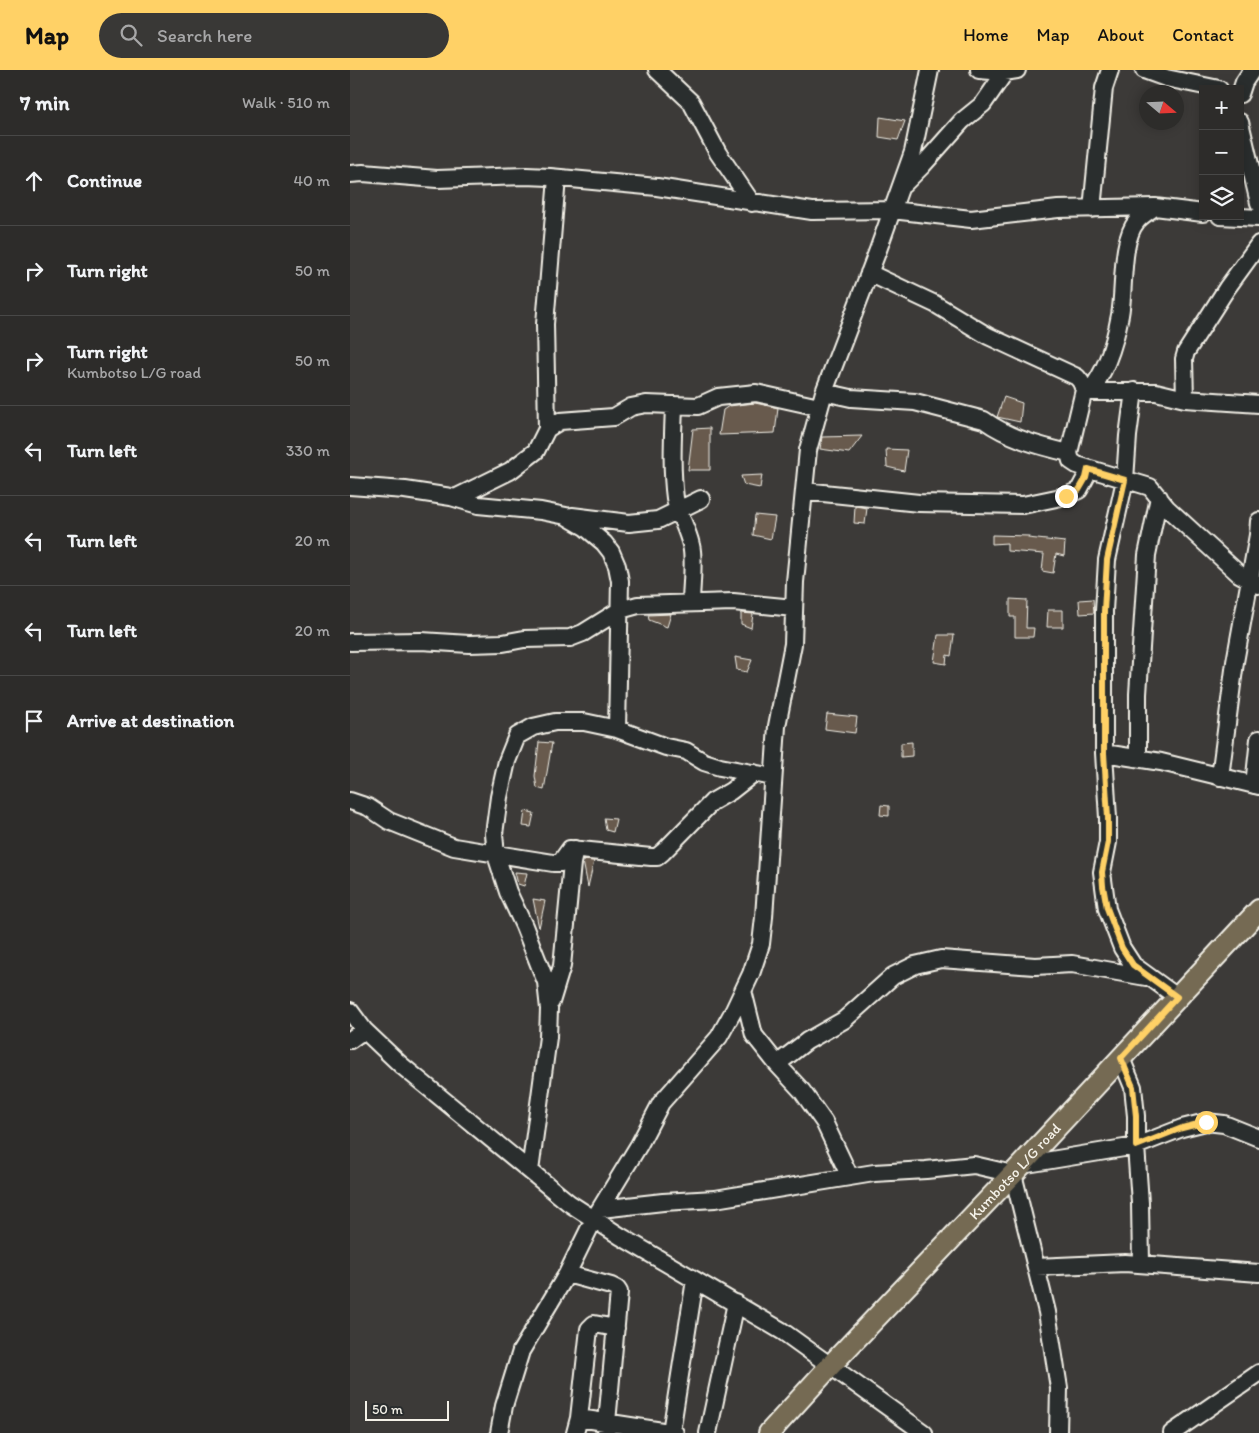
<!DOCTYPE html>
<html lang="en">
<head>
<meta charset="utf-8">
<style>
	body { margin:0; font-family:Itim,sans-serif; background:#393836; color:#f1f3f6 }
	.controls { position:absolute; right:15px; top:15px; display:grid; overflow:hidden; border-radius:0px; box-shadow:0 2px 12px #0003 }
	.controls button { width:45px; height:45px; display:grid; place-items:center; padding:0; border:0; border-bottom:1px solid #484847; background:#2d2c2a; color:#f1f3f6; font:25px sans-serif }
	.compass { position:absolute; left:789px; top:15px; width:45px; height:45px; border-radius:50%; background:#2d2c2a; box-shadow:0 2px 12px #0003; rotate:109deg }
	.scale { position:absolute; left:15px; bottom:12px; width:84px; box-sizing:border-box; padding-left:5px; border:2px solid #f4f1e8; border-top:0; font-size:14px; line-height:18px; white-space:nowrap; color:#f4f1e8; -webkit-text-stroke:4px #2a2d2e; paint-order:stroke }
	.stop { position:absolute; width:15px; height:15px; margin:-11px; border:4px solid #ffd166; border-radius:50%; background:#fff }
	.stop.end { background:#ffd166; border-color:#fff; box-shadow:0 1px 5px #0008 }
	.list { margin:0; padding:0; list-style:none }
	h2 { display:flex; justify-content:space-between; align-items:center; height:65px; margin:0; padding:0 20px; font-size:21px }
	h2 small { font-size:16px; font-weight:400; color:#a7a7a8 }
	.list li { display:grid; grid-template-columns:32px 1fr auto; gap:15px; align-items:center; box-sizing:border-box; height:90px; padding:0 20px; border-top:1px solid #484847 }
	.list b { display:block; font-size:19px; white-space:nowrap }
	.list p { margin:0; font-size:16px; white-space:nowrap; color:#a7a7a8 }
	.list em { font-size:16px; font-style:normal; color:#a7a7a8 }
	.icon { flex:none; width:28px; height:28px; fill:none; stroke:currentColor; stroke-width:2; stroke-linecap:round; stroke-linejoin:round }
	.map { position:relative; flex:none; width:909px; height:1363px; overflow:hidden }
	header { display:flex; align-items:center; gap:30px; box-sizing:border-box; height:70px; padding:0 25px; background:#ffd166; color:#111 }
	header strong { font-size:24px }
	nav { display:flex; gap:28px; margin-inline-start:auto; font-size:18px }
	.search { width:350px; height:45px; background:#393836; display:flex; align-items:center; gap:12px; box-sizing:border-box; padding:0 18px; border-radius:28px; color:#a7a7a8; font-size:19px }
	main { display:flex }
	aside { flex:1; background:#2d2c2a }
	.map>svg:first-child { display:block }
	.building { fill:#675a4e; stroke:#f4f1e8 }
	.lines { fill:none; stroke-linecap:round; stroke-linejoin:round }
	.minor-casing { stroke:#f4f1e8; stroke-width:20 }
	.major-casing { stroke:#f4f1e8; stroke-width:24 }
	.minor { stroke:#2a2d2e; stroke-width:16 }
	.major { stroke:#746b52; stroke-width:20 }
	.route { stroke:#ffd166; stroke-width:6 }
	.labels { text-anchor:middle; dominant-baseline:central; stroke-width:4; stroke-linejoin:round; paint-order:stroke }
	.street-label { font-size:15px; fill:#f4f1e8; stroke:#2a2d2e }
</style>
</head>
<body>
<header>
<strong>Map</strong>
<div class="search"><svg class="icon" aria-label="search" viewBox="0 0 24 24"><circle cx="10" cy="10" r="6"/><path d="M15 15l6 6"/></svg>Search here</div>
<nav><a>Home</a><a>Map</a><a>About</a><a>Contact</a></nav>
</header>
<main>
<aside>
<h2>7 min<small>Walk · 510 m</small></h2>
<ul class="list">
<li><svg class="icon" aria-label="ahead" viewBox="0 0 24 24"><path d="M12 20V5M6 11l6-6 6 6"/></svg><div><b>Continue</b></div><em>40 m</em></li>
<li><svg class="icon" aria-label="right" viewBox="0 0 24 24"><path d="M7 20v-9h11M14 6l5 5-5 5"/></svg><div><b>Turn right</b></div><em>50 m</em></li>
<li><svg class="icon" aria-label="right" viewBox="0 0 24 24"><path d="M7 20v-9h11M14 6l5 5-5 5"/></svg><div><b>Turn right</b><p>Kumbotso L/G road</p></div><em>50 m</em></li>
<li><svg class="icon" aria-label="left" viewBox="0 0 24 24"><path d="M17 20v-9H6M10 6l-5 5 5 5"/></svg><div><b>Turn left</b></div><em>330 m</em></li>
<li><svg class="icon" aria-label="left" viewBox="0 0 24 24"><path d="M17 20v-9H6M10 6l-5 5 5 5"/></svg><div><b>Turn left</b></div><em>20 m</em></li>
<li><svg class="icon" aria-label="left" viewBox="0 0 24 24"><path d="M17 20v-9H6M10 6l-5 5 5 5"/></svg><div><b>Turn left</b></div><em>20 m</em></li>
<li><svg class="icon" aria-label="arrive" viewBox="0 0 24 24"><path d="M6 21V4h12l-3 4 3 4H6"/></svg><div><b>Arrive at destination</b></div></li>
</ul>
</aside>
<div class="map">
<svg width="909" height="1363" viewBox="0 0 909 1363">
	<rect width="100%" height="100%" fill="#3c3a38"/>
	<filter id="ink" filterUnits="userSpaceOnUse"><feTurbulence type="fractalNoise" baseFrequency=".02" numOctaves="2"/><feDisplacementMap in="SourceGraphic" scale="10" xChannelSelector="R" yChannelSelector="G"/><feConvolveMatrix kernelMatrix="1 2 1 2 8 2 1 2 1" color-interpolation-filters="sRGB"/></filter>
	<g filter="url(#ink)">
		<path class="building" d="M 530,47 L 555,51 L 548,70 L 529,67 Z
			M 654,327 L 672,333 L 670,352 L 647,347 Z
			M 405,333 L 428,338 L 425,363 L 369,365 L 373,340 L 379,336 Z
			M 360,358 L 360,400 L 338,400 L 343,359 Z
			M 512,366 L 499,383 L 470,379 L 472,367 Z
			M 536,379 L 557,380 L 554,401 L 537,397 Z
			M 412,405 L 410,418 L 394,415 L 391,406 Z
			M 505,436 L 517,438 L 515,454 L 504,453 Z
			M 405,445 L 425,447 L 421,469 L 403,465 Z
			M 642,465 L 679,466 L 678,468 L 715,472 L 714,486 L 706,484 L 703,503 L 692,501 L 694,484 L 657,481 L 657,473 L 642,474 Z
			M 660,529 L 677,530 L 676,558 L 684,558 L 683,567 L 665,567 L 665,547 L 660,547 Z
			M 743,529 L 744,543 L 730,544 L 729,530 Z
			M 698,540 L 713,540 L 713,557 L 697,557 Z
			M 391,543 L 403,544 L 401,558 L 391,554 Z
			M 321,544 L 317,557 L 299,550 L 298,545 Z
			M 588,565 L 604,565 L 601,586 L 597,585 L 596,594 L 584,592 Z
			M 385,587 L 402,590 L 397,602 L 387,600 Z
			M 477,644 L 507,647 L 505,663 L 475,659 Z
			M 189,672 L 202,673 L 194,720 L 187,718 L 185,706 Z
			M 562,672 L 562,686 L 551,687 L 551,673 Z
			M 531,735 L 539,736 L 539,746 L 530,745 Z
			M 175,741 L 184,743 L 181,757 L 173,756 Z
			M 254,748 L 266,749 L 263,762 L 256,760 Z
			M 233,790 L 244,791 L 238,817 L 233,791 Z
			M 165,802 L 177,803 L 174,816 L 168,814 Z
			M 183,829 L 195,831 L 189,858 Z"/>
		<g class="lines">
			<defs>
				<path id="minor" d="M 307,0 L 341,32 L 368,83 L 402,133
					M 629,0 L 654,2 L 667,0
					M 794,0 L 816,8 L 869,19
					M 890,24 L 894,12 L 902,0
					M 890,52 L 909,133
					M 0,104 L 13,103 L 87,109 L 176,106 L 200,107 L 307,117 L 462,141 L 542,140 L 621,149 L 708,139 L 805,137 L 853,143
					M 553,115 L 572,96 L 612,51 L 633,34 L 651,8 L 654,2
					M 742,139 L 754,18 L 760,0
					M 870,146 L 909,148
					M 519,203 L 585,234 L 638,266 L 727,307 L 731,312 L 734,320 L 719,383 L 721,391 L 727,395 L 800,417 L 817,438 L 889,504 L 909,515
					M 734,320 L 739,322 L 806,322 L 835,329 L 909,334
					M 784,321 L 778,366 L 775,410 L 757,490 L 754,541 L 754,683 L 758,748 L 758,772 L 752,802 L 757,839 L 772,878 L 783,895 L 827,927
					M 474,322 L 501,328 L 565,332 L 634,350 C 659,368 689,376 719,383
					M 739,322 C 757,301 765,272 770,245 C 775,219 770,171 787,151 C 791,146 799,141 805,137
					M 835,329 L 834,289 L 836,282 L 877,218 L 909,174
					M 324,335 C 323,366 321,397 325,428 C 328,444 337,458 341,475 C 345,490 341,517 341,533
					M 197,359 L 195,254 L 207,108
					M 0,416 L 55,420 L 101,427 L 128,435 L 191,441 L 216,446 L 235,457 L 254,473 L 261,482 L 267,496 L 270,511 L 267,659
					M 454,421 L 569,433 L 673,435 L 716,426 L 729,420 L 736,407 L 738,399
					M 105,428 L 160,401 L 186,381 L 197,359 L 210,351 L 264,347 L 281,337 L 296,334 L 348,336 L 368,327 L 406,323 L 469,337
					M 222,446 L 279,453 L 308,450 L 351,429
					M 0,572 L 71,571 L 119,574 L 153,573 L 174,569 L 220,568 L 233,563 L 270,540 L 288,535 L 383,532 L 444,538
					M 754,683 L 811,692 L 909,716
					M 788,688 L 788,624 L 797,485 L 809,427
					M 870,707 L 885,592 L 908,465 L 909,451
					M 904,715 L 909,669
					M 0,731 L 18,737 L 39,751 L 104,777 L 203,793 L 210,793 L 220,779 L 301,787 L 307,787 L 313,782 L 362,732 L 381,721 L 404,703
					M 393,921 L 404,965 L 427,994 L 452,1021 L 474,1052 L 500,1107
					M 201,932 L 212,896 L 222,793 L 225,779
					M 0,941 L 14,960 L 51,995 L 219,1133 L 270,1166 L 432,1261 L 574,1363
					M 0,970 L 14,960
					M 771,988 L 783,1017 L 786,1046 L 786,1076 L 790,1133 L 791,1194
					M 427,994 L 457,971 L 494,950 L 543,906 L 565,895 L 591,889 L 685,896 L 722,894 L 796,907
					M 671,1095 L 786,1076 L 832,1058 L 856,1052 L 874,1054 L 909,1068
					M 180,1101 L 198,967 L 199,939 L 196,912 L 174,856 L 158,822 L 146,785 L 144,764 L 149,727 L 157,691 L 167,666 L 183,657 L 205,652 L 234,652 L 267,659 L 316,677 L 336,681 L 354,692 L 370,697 L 423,707
					M 251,1139 L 313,1132 L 365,1129 L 524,1103 L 576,1100 L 624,1095 L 663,1104 L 697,1242 L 709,1318 L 708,1363
					M 686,1197 L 775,1193 L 909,1203
					M 217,1204 L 261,1216 L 267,1219 L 269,1222 L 256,1363
					M 229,1348 L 325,1363
					M 321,1362 L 345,1210
					M 149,1363 L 154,1336 L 171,1281 L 217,1204 L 244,1149 L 289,1075 L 311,1033 L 369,967 L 384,940 L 401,904 L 411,874 L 414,847 L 427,656 L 443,574 L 445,512 L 458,380 L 474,322 L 528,180 L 563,82 L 580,0
					M 225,1363 L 229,1348 L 239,1259 L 244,1254 L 266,1258
					M 358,1363 L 386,1233
					M 822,1363 L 909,1303"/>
				<g id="major">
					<path id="s1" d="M 419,1363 L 481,1295 L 663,1104 L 909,840"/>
				</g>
			</defs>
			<use href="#minor" class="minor-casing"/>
			<use href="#major" class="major-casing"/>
			<use href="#minor" class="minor"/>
			<use href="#major" class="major"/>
		</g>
	</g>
	<g class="lines" filter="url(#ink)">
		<path class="route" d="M 716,426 L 729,420 L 736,408 L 738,399 L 775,410 L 757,490 L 754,541 L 754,683 L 758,748 L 758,772 L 752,802 L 753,816 L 757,838 L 772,878 L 783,895 L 827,927 L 771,988 L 783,1017 L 786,1046 L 786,1076 L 832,1058 L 856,1052"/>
	</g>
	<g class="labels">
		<g class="street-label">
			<text stroke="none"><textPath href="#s1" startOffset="359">Kumbotso L/G road</textPath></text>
		</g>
	</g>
</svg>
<div class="controls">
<button>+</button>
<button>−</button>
<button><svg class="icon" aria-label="layers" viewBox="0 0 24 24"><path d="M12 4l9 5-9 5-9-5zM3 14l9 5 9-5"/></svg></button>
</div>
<svg class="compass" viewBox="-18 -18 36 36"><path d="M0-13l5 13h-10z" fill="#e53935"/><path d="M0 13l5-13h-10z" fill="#a7a7a8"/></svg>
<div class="scale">50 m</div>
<div class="stop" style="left:856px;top:1052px"></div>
<div class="stop end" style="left:716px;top:426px"></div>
</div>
</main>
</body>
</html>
